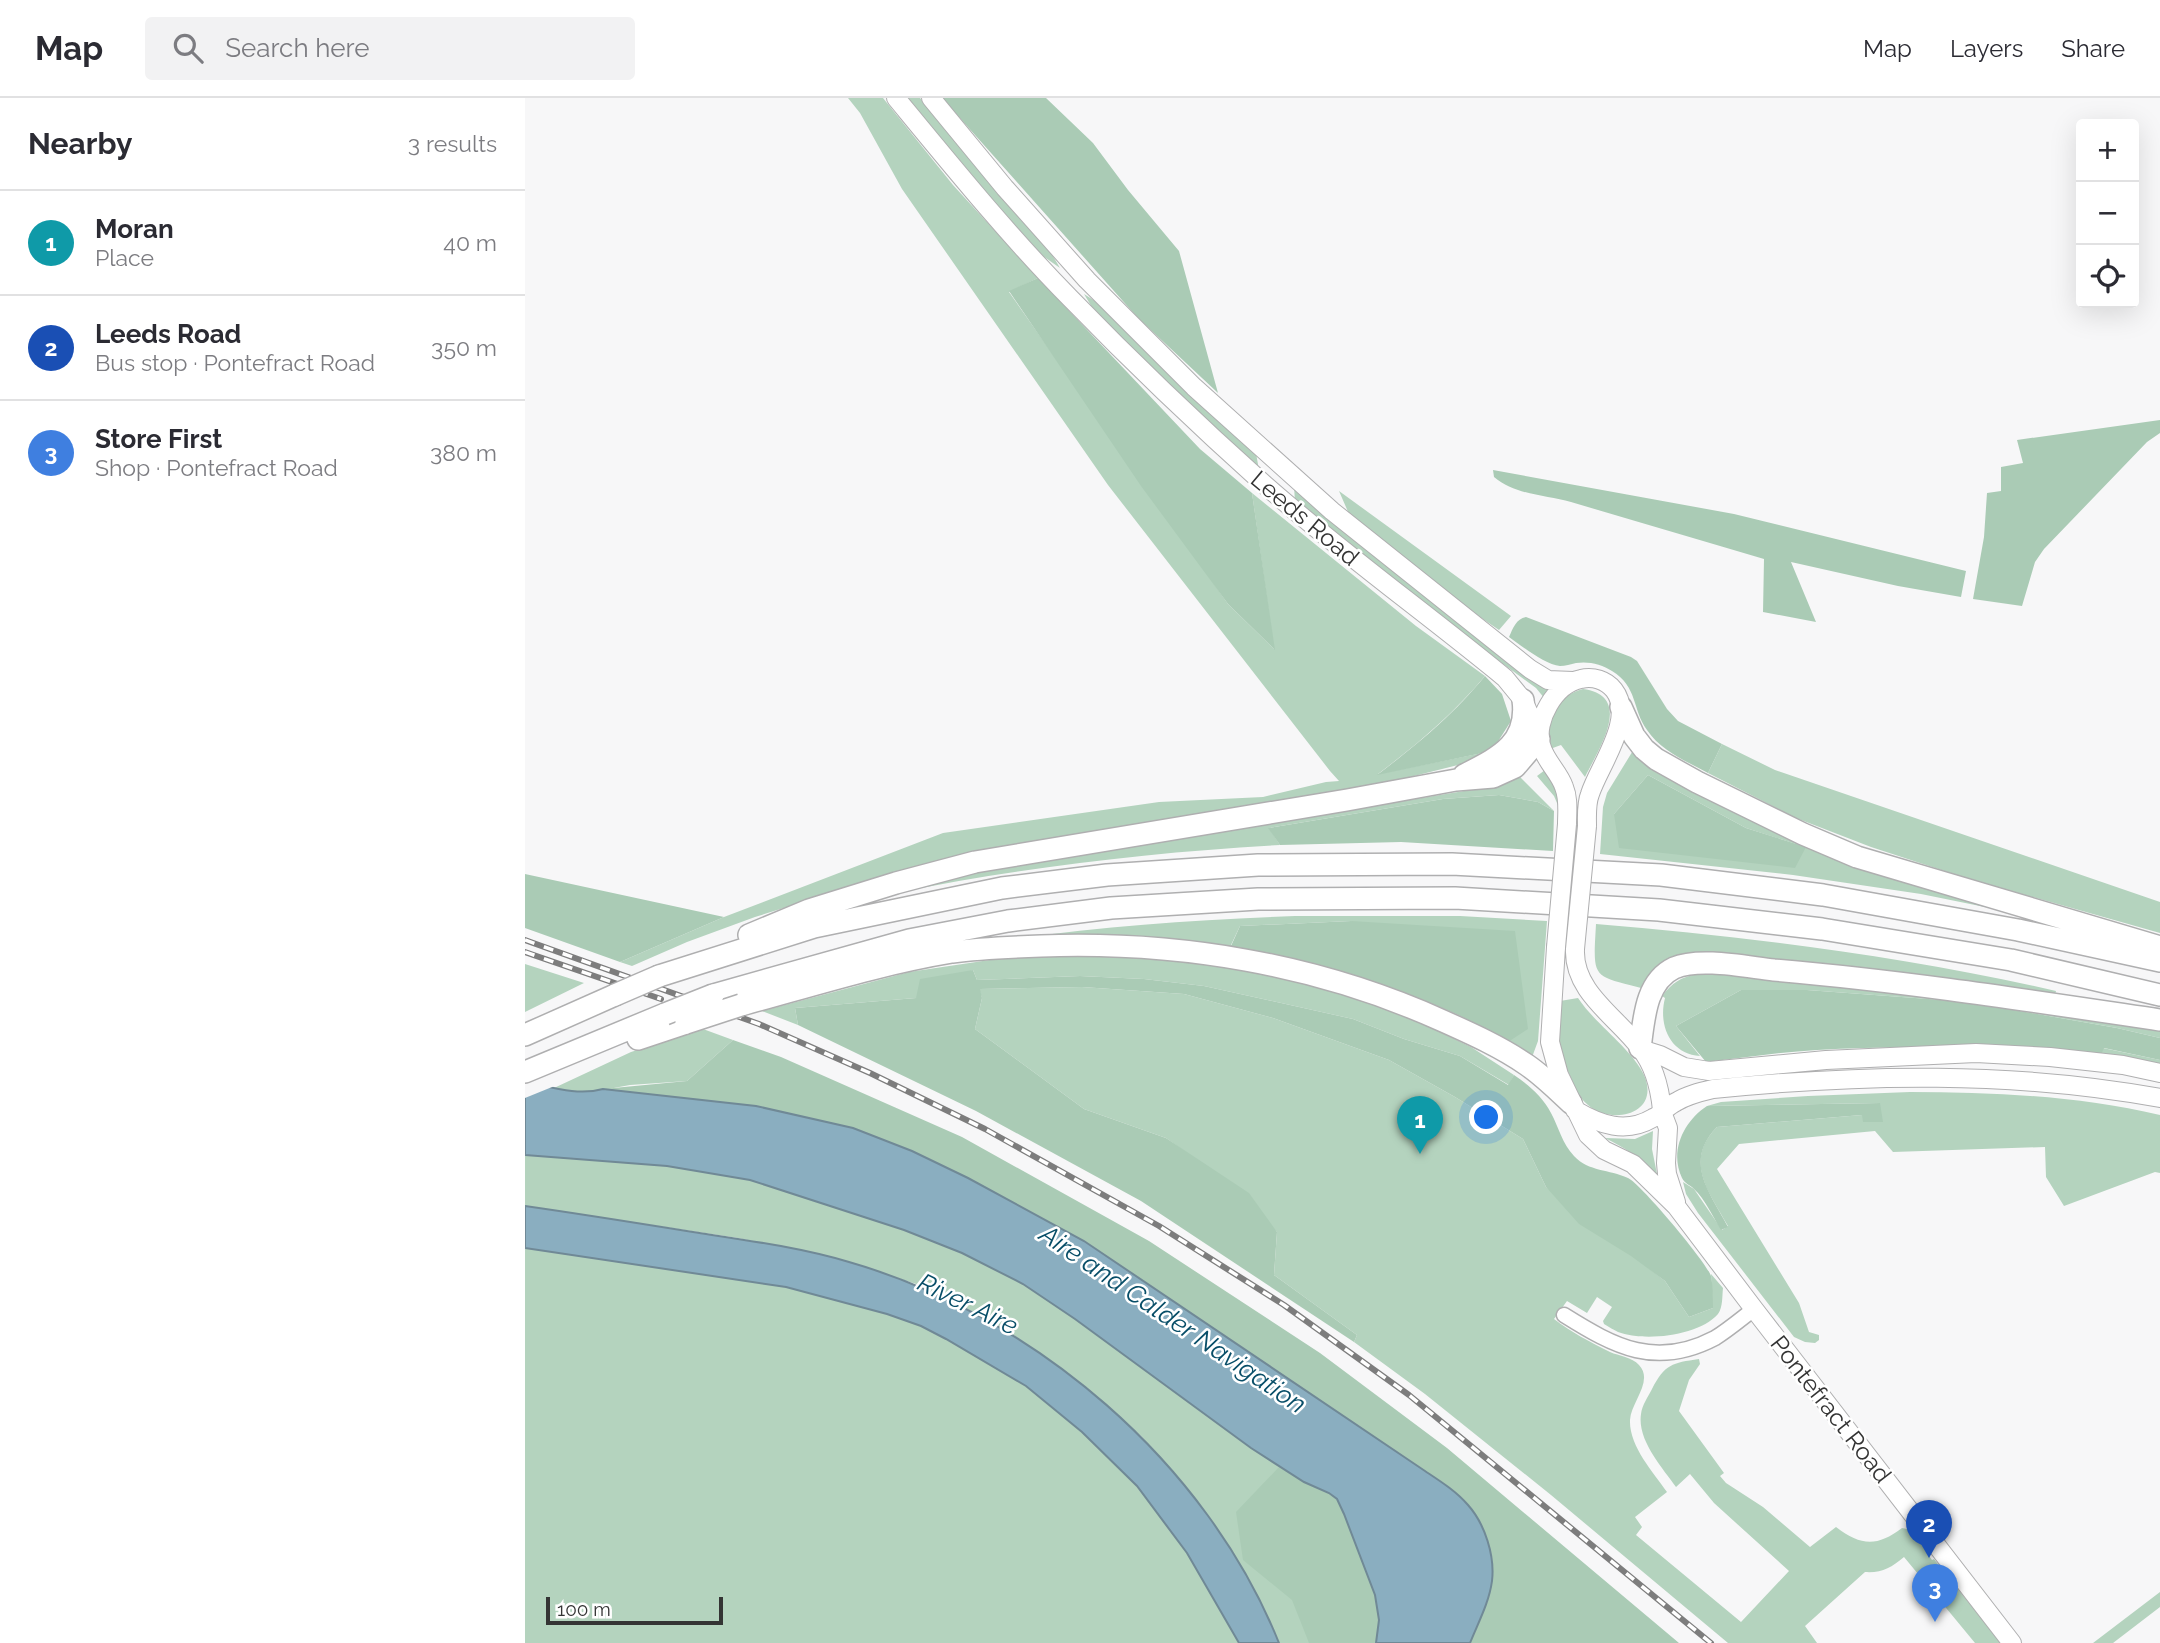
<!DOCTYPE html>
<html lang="en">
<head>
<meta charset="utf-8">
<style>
	body { margin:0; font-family:Raleway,sans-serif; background:#f2f2f3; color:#2b2b33 }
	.controls { position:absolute; right:21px; top:21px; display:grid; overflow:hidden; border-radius:7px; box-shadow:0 7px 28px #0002 }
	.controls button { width:63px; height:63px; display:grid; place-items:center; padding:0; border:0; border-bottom:2px solid #e1e1e2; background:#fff; color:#2b2b33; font:35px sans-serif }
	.scale { position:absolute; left:21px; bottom:18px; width:177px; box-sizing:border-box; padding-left:7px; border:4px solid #343434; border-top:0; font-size:19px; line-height:24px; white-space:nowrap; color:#343434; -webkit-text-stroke:5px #fff; paint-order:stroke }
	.you { position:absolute; left:962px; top:1020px; width:24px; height:24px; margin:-18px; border:5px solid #fff; border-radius:50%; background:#1a73e8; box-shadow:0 0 0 10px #1a73e833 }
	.badge { display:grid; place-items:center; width:46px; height:46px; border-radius:50%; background:#db2777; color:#fff; font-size:23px; font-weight:700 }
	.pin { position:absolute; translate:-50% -58px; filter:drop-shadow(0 2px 4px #0008) }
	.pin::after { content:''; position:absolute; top:37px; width:24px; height:21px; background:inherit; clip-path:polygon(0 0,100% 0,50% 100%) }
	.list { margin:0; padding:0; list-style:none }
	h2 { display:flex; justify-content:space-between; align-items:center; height:91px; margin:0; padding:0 28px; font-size:30px }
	h2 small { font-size:23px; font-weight:400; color:#7c7c81 }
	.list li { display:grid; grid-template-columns:46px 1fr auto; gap:21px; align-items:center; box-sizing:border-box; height:105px; padding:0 28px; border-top:2px solid #e1e1e2 }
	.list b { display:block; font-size:26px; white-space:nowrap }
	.list p { margin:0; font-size:23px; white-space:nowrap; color:#7c7c81 }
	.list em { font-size:23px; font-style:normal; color:#7c7c81 }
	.icon { flex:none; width:38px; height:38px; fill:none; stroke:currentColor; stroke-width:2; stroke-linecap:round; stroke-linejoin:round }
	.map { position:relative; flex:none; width:1635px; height:1545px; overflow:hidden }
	header { display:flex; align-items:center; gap:42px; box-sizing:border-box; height:98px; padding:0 35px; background:#fff; border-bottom:2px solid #e1e1e2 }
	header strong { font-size:33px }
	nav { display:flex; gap:38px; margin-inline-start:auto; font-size:24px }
	.search { width:490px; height:63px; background:#f2f2f3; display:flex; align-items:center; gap:18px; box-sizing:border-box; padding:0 24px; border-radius:7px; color:#7c7c81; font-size:26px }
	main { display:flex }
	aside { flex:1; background:#fff }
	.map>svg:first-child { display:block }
	.green { fill:#b4d3be; fill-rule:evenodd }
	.forest { fill:#aacbb5 }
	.water { fill:#8aaec0; stroke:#708996; stroke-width:2 }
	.pier { fill:#f7f7f8 }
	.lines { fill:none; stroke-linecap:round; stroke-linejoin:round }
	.minor-casing { stroke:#afafb0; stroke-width:17 }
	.major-casing { stroke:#afafb0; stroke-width:20 }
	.highway-casing { stroke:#afafb0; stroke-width:24 }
	.minor { stroke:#fff; stroke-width:14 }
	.major { stroke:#fff; stroke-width:18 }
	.highway { stroke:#fff; stroke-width:21 }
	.rail-casing { stroke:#7d7d7d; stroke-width:6 }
	.rail { stroke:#fff; stroke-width:3.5; stroke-dasharray:10; stroke-linecap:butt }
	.major-bridge-casing { stroke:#afafb0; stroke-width:20; stroke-linecap:butt }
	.highway-bridge-casing { stroke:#afafb0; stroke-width:24; stroke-linecap:butt }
	.major-bridge { stroke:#fff; stroke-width:18 }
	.highway-bridge { stroke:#fff; stroke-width:21 }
	.labels { text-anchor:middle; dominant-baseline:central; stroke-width:5; stroke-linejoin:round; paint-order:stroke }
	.street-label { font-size:24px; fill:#343434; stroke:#fff }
	.water-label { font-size:26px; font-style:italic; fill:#084e68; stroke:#fff }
</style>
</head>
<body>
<header>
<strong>Map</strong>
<div class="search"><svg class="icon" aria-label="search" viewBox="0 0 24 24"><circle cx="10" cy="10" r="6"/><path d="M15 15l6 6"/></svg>Search here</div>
<nav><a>Map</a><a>Layers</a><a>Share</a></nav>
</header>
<main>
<aside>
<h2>Nearby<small>3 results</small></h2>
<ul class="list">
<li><span class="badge" style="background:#0f9aa8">1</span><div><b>Moran</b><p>Place</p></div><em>40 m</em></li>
<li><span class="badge" style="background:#1a4fb4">2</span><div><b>Leeds Road</b><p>Bus stop · Pontefract Road</p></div><em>350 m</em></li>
<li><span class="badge" style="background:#3f7fe0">3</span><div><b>Store First</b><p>Shop · Pontefract Road</p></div><em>380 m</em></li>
</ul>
</aside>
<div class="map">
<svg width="1635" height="1545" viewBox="0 0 1635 1545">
	<rect width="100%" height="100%" fill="#f7f7f8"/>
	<path class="green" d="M 323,0 L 358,0 L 428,87 L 513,180 L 484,194 L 703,506 L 749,551 L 727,395 L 891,528 L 960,578 C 927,617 894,645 853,676 L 967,653 L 957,661 L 833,692 L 316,792 L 230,819 L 162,844 L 107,868 L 95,864 L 199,819 L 418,735 L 634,704 L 738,699 L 801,684 L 814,683 L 805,673 L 583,387 L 377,91 L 335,15 Z
		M 380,0 L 395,0 L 522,148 L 535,170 L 515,156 L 471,109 Z
		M 559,196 L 570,203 L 731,355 L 734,372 L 667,312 L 571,216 Z
		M 769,388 L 1027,589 L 1020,601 L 1011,590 L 928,529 L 770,404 Z
		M 814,393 L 986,518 L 974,532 L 933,504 L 824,416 Z
		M 1058,591 C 1110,598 1073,652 1060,679 L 1036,647 L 1025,651 C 1018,624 1030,598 1058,591 Z
		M 1197,646 L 1250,672 L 1635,804 L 1635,835 L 1444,781 L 1346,749 L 1271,720 L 1183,675 Z
		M 1109,651 L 1166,687 L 1533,824 L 1396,796 L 1268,777 L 1075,756 L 1078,709 L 1082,695 ZM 1123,677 L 1221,730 L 1280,749 L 1089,716 Z
		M 1020,672 L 1031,685 L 1035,712 L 1029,698 L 1012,678 Z
		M 993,677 L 1029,713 L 1013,704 L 974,697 L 918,701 L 744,730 L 755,747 C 628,754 500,769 375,794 L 426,779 L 490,767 L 945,692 L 966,688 Z
		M 770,818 L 935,818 L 1022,823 L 1013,943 L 1006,962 L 781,869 L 456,846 C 561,829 664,822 770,818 ZM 826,823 L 983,944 L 931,916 L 870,893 L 793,869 L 706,847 L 715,828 Z
		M 1071,826 C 1225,839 1379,858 1531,893 L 1529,900 L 1175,857 L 1120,891 C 1066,877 1068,882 1071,826 Z
		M 498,857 L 611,857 L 728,872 L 784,886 L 833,900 L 888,921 L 946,949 L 989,977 L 984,987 L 935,958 L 879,941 L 828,921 L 679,888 L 619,881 L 555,878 L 452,882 L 448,872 L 391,900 L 270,910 L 273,927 L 237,913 L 384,874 Z
		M 0,866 L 59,885 L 0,914 Z
		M 1172,876 C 1238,878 1304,887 1369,895 C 1458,906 1547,917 1635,933 L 1635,940 L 1592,930 L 1444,904 L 1282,892 L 1216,892 L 1151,928 L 1175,958 C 1145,956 1133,927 1140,900 L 1137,898 C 1147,885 1156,879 1172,876 Z
		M 557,889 L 659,896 L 748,920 L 864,962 L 930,999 L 998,1041 L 1021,1089 L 1140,1183 L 1164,1219 L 1188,1210 L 1186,1176 L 1198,1190 C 1197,1198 1198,1209 1193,1216 C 1174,1238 1119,1244 1093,1234 C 1089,1232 1084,1229 1079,1226 L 1078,1223 L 1087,1209 L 1072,1199 L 1062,1215 L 1042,1203 L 1029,1221 C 1046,1234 1065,1244 1085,1254 C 1094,1258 1107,1259 1114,1267 C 1129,1283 1106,1304 1105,1322 C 1104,1348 1128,1374 1142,1394 L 1110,1419 L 1117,1429 L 1111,1437 L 1216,1524 L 1264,1473 L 1189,1405 L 1165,1376 L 1151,1389 C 1137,1369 1112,1342 1116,1316 C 1117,1307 1123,1299 1127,1291 C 1140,1266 1147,1265 1174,1261 L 1175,1266 L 1164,1282 L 1154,1313 L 1199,1375 L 1195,1378 L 1201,1385 L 1238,1409 L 1285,1449 L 1311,1429 C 1336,1448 1352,1449 1377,1430 L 1387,1432 L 1403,1452 L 1401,1454 L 1407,1462 L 1409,1461 L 1476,1545 L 1450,1545 L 1379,1459 C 1366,1470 1357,1475 1340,1474 L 1280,1528 L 1292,1545 L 1203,1545 L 1026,1397 L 900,1296 L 829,1244 L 832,1237 L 749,1177 L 752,1134 L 672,1062 L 641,1040 L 559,1011 L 450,931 L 457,900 L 454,891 Z
		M 1053,900 C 1071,927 1106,950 1119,977 C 1136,1016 1087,1028 1063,1007 C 1052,998 1048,984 1042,971 C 1039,963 1033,954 1032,946 C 1031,933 1034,917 1035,903 Z
		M 178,931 L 208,942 L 162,983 L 105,987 L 67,994 L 47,994 L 29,990 L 106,954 Z
		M 1578,950 L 1635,962 L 1635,968 L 1575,959 Z
		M 1385,994 C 1469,994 1553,998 1635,1017 L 1635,1075 L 1630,1074 L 1539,1108 L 1521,1079 L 1520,1049 L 1368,1054 L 1350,1033 L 1214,1046 L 1192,1071 L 1274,1205 L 1284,1234 L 1294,1237 L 1294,1242 L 1290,1245 L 1280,1244 L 1269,1239 L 1173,1115 L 1161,1096 L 1158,1084 L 1169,1091 L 1197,1132 L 1203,1128 C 1184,1094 1158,1063 1192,1029 L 1337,1017 L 1355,1005 L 1182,1008 L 1196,1004 L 1283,998 Z
		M 1128,1033 L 1127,1051 L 1132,1076 L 1128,1077 C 1115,1059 1100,1050 1080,1040 L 1110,1041 Z
		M 0,1057 L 142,1068 L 225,1082 L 379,1132 L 437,1155 L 498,1186 L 550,1221 L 726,1350 L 779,1384 L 851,1545 L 754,1545 L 726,1485 L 710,1460 L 657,1386 L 616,1338 L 536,1270 L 480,1231 L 420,1199 L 391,1186 L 324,1164 L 213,1140 L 0,1108 Z
		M 0,1150 L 261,1189 L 362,1216 L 396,1228 L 421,1241 L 501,1288 L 557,1334 L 612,1388 L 662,1455 L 714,1545 L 0,1545 Z
		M 1635,1494 L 1635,1509 L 1588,1545 L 1568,1545 Z"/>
	<path class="forest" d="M 417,0 L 521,0 L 568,45 L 603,92 L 654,153 L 693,295 L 613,220 Z
		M 513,180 L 675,351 L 727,395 L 750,552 L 703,506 L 616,388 L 484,193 Z
		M 1635,322 L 1635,335 L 1622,344 L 1519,451 L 1510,464 L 1497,508 L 1448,501 L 1459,439 L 1462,395 L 1476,393 L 1476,369 L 1498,365 L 1492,342 Z
		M 968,372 L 1209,416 L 1441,473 L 1436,499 L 1373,488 L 1266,464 L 1291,524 L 1238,514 L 1239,461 C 1175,442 1110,423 1046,404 C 1021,397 990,397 969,379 Z
		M 1001,519 L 1106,559 L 1112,563 L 1142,611 L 1153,623 L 1197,646 L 1183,675 C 1161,663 1136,653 1122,632 C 1107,611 1113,589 1087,573 C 1077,566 1063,563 1051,565 C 1046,566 1040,568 1035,568 C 1020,567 997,548 984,539 C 988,530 991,521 1001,519 Z
		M 960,578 L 977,596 L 986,623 L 967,653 L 852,677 C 894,645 926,619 960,578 Z
		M 1123,677 L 1221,730 L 1281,749 L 1270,770 L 1094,750 L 1089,716 Z
		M 974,697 L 1013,704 L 1029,713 L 1028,753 L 876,744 L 755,747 L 743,730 L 918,701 Z
		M 0,776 L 199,819 L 95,864 L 0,830 Z
		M 826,823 L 990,833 L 1003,931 L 983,944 C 966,935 949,924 931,916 C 861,884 781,866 706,848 L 715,828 Z
		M 448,872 L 452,882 L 555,878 L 619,881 L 679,888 L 828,921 L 879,941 L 935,958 L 983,987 L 989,977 C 1004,987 1018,999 1026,1015 C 1034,1030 1037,1045 1049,1058 C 1064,1074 1084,1071 1103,1080 C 1116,1086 1182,1165 1186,1178 C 1188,1188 1188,1200 1188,1210 L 1164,1219 L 1140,1183 L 1106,1158 L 1054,1126 L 1021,1089 L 998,1041 L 930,999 L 864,962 L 748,920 L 659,896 L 557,889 L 455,891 L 457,900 L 450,931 L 559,1011 L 641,1040 L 724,1095 L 752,1134 L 749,1177 L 832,1237 L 829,1244 L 616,1103 L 451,1013 L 273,927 L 270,910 L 391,900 L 395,881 Z
		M 1216,892 L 1282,892 L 1444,904 L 1592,930 L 1635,940 L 1635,962 L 1579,950 L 1575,959 C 1481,950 1387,946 1292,952 C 1255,954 1218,960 1181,964 L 1151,928 Z
		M 208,942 L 256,959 L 437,1039 L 624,1143 L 795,1255 L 922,1350 L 1154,1545 L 945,1545 L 963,1502 L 942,1406 L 900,1373 L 559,1143 L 443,1080 L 387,1053 L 328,1030 L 231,1008 L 78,991 L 162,983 Z
		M 1355,1005 L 1358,1024 L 1338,1024 L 1337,1017 L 1192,1029 C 1158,1064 1185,1094 1203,1129 L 1196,1132 C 1188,1119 1180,1101 1169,1091 C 1164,1086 1160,1086 1157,1080 C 1144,1053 1159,1023 1182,1008 Z
		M 754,1369 L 779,1384 L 804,1395 L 812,1401 L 819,1416 L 850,1497 L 854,1522 L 851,1545 L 784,1545 L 767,1502 L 718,1462 L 711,1414 Z"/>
	<path class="water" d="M 0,984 C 26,989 52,998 78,991 L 231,1008 L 328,1030 L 387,1053 L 443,1080 L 559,1143 L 900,1373 C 915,1383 931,1393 943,1407 C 960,1426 970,1458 967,1483 C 964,1505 953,1525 945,1545 L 851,1545 L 854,1522 L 850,1497 L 819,1416 L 812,1401 L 804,1395 L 779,1384 L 726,1350 L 550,1221 L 498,1186 L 437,1155 L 379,1132 L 225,1082 L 142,1068 L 0,1057 Z
		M 0,1108 C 56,1116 112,1125 168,1134 C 220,1142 273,1149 324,1164 C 509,1217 682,1365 754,1545 L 714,1545 L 662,1455 L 612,1388 L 557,1334 L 501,1288 L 421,1241 L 396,1228 L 362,1216 L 261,1189 L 0,1150 Z"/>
	<path class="pier" d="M 0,981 L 32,987 L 0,1000 Z"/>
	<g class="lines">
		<defs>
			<path id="minor" d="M 1039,1217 C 1090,1249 1131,1271 1190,1240 C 1203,1232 1216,1221 1229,1211"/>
			<path id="major" d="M 371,0 C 427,68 483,137 545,200 C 608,265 673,327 740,387 C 817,455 901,515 980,580 L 998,602 L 1014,638
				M 406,0 L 480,90 L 562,182 L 669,289 L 807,413 L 1005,571 L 1023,582 L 1048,583
				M 1042,726 C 1042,714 1044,701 1039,689 C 1034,674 1020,663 1016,647 C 1009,623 1030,586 1056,581 C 1068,578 1081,582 1089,592 C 1111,620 1074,668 1065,696 C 1061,706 1062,718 1062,728
				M 1031,849 L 1025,944 L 1034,977 L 1063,1037 L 1079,1052 L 1108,1066 L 1151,1108 L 1229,1211 L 1487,1545
				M 1050,851 C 1048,894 1092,919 1115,950 C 1129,967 1135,992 1137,1012
				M 1116,951 L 1135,957 L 1159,969 L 1184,973 L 1301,962 L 1451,955 L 1525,959 L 1598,967 L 1635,975
				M 1050,1012 C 1075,1027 1101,1036 1128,1020 C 1137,1016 1142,1008 1151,1004 C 1162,997 1175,994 1188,991 C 1337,976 1487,973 1635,1000
				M 1137,1014 L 1143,1030 L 1141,1065 L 1142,1076 L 1151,1104"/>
			<path id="highway" d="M 1096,609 L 1109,638 L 1119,651 L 1131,661 L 1172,684 L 1278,736 L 1332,759 L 1635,849
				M 939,677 C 972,660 1004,646 998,602
				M 224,837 L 284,812 L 371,785 L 450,764 L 822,702 L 931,682 L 968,679 L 990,669 L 1014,641
				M 134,878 L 289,829 L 477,790 L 582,777 L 733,767 L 927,766 L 1136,777 L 1298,797 L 1493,832 L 1635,863
				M 188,897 L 384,842 L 483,823 L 586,810 L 733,801 L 930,800 L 1134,812 L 1297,831 L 1486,862 L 1635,897
				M 216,907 C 286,888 355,866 427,854 C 456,850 486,849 516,848 C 654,843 792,866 918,923 C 947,936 976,949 1002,967 C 1018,978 1032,992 1046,1005
				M 0,937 L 90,897
				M 113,941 L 161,925
				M 1115,950 C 1119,922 1120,884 1149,870 C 1175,859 1221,869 1249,872 C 1379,883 1507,903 1635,922
				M 0,974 L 140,916"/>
		</defs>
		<use href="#minor" class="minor-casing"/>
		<use href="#major" class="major-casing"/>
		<use href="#highway" class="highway-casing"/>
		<use href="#minor" class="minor"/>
		<use href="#major" class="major"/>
		<use href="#highway" class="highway"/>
		<defs>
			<path id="rail" d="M 0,842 L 234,926 L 345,975 L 460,1031 L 634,1128 L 759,1207 L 884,1297 L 1186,1545
				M 0,854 L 136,901"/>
		</defs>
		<use href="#rail" class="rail-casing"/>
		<use href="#rail" class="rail"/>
		<defs>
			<path id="major-bridge" d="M 1031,849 L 1042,726
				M 1050,851 L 1062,728"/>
			<path id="highway-bridge" d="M 90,897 L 134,878
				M 140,916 L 188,897
				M 161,925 L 216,907"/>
		</defs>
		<use href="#major-bridge" class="major-bridge-casing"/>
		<use href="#highway-bridge" class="highway-bridge-casing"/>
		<use href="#major-bridge" class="major-bridge"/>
		<use href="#highway-bridge" class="highway-bridge"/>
	</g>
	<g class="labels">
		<g class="street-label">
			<text transform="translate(780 420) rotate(40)">Leeds Road</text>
			<text transform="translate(1306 1311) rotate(52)">Pontefract Road</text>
		</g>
		<g class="water-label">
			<text transform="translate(443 1206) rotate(26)">River Aire</text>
			<text transform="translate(648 1221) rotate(34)">Aire and Calder Navigation</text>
		</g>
	</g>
</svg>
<div class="controls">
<button>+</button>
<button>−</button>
<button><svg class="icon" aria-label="locate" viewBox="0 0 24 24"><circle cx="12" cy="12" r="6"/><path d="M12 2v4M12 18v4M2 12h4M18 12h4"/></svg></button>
</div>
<div class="scale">100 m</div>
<div class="you"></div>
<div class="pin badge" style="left:895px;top:1056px;background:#0f9aa8">1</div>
<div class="pin badge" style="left:1404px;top:1460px;background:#1a4fb4">2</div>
<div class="pin badge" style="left:1410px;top:1524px;background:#3f7fe0">3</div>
</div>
</main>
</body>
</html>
